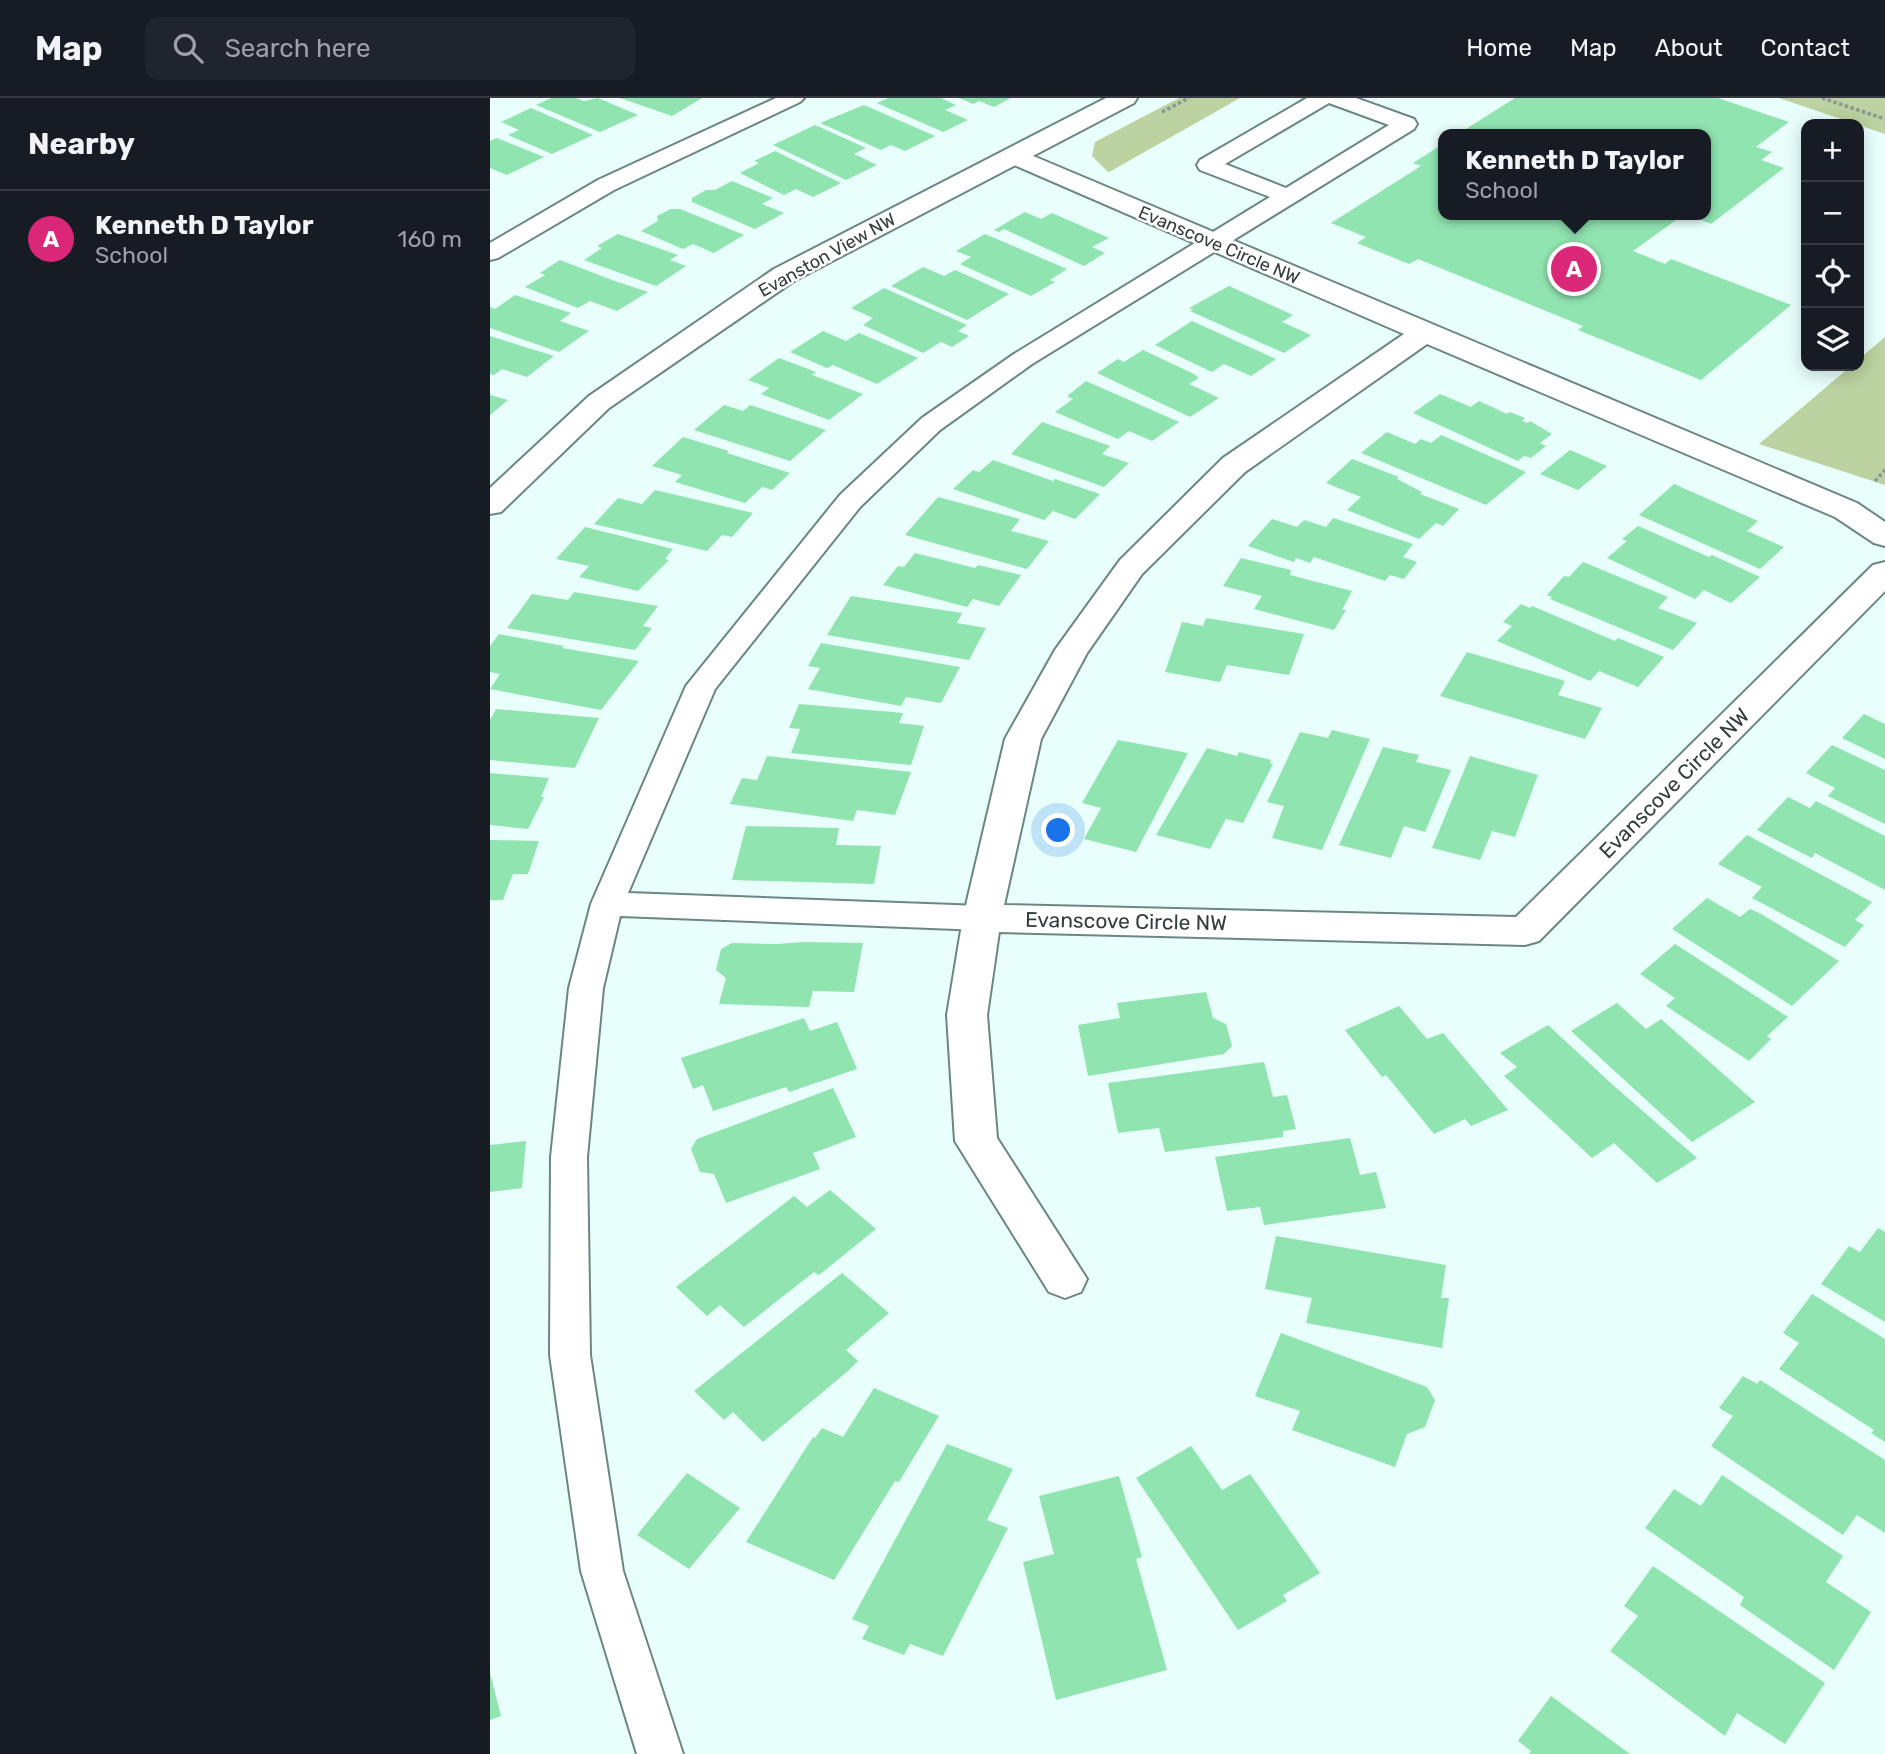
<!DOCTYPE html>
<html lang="en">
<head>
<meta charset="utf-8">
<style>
	body { margin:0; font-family:Rubik,sans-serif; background:#20242c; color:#f1f3f6 }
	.controls { position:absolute; right:21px; top:21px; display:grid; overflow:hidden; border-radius:14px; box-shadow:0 4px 18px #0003 }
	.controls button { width:63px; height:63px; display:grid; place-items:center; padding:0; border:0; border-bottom:2px solid #363941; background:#171b24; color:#f1f3f6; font:35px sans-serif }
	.you { position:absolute; left:569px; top:733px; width:24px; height:24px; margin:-18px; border:5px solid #fff; border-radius:50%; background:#1a73e8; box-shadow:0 0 0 10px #1a73e833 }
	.badge { display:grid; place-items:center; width:46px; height:46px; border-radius:50%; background:#db2777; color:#fff; font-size:23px; font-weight:700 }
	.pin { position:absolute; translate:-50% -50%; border:4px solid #fff; box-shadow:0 2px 7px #0006 }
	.popup { position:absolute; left:948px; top:31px; width:273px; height:91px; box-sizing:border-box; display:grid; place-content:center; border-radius:14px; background:#171b24; filter:drop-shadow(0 2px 5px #0005); font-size:23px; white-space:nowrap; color:#9ea1a6 }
	.popup b { font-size:26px; color:#f1f3f6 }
	.popup::after { content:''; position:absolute; left:50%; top:100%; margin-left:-14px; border:14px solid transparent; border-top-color:#171b24 }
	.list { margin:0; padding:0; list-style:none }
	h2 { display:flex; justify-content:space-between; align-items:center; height:91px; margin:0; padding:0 28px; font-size:30px }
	h2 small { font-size:23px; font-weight:400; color:#9ea1a6 }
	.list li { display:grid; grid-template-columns:46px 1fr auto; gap:21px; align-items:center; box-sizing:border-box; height:98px; padding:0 28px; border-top:2px solid #363941 }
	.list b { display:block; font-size:26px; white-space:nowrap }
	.list p { margin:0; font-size:23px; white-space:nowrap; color:#9ea1a6 }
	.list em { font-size:23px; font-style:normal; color:#9ea1a6 }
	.icon { flex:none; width:38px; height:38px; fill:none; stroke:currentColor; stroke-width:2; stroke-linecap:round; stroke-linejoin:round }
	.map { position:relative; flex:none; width:1395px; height:1656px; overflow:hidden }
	header { display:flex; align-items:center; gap:42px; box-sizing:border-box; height:98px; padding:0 35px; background:#171b24; border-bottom:2px solid #363941 }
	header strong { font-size:33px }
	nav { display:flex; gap:38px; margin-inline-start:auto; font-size:24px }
	.search { width:490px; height:63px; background:#20242c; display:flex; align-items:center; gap:18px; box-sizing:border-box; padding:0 24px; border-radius:14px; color:#9ea1a6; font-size:26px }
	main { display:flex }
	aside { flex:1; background:#171b24 }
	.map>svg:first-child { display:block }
	.green { fill:#bcd2a0 }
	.building { fill:#90e4b0 }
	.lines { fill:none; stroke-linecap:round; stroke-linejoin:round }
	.service-casing { stroke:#6c8783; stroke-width:4 }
	.minor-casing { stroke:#6c8783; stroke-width:4 }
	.tertiary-casing { stroke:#6c8783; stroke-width:4 }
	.path { stroke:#889895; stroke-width:3.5; stroke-dasharray:3.5 2.5; stroke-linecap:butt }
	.service { fill:#fff; fill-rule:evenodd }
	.minor { fill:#fff; fill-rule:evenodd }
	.tertiary { fill:#fff; fill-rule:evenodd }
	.labels { text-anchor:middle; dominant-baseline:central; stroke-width:5; stroke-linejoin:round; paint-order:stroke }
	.far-street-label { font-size:18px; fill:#333e3c; stroke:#fff }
	.street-label { font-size:21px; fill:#333e3c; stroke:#fff }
</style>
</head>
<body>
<header>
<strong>Map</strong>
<div class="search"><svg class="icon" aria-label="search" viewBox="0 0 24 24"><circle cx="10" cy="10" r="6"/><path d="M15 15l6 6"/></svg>Search here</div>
<nav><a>Home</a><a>Map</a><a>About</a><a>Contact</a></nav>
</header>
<main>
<aside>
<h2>Nearby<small></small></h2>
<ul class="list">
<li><span class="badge">A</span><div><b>Kenneth D Taylor</b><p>School</p></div><em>160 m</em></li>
</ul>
</aside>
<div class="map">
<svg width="1395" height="1656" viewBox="0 0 1395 1656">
	<rect width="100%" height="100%" fill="#e8fffb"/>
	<path class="green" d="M 689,0 L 750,0 L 621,73 L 618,74 L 602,58 L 605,44 Z
		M 1289,0 L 1395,0 L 1395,36 Z
		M 1395,239 L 1395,387 L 1269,346 L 1361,268 L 1369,268 L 1369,261 Z"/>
	<path class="building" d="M 61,0 L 86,0 L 94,3 L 108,0 L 148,17 L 110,34 L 46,7 Z
		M 130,0 L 212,0 L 182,18 Z
		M 398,0 L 451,0 L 466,7 L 455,12 L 478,22 L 453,34 L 387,5 Z
		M 469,0 L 521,0 L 504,9 L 489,3 L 483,6 Z
		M 1025,0 L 1228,0 L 1299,24 L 1266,49 L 1282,54 L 1271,62 L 1294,70 L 1221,126 L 1198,117 L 1215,117 L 1215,36 L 968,36 Z
		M 374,7 L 445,38 L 415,53 L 401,47 L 391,52 L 330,25 Z
		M 41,10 L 103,37 L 62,56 L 18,37 L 29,32 L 11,24 Z
		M 325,27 L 376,50 L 364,56 L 387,67 L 356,82 L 283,47 Z
		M 7,40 L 54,59 L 17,77 L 0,70 L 0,43 Z
		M 953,46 L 953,117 L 1193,117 L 1143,153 L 1175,166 L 1181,161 L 1301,207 L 1211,282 L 1088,232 L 1093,228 L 928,161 L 919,166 L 867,145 L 876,139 L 841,125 L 931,68 L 923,65 Z
		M 285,53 L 351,85 L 323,99 L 306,91 L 294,97 L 250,75 L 269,65 L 264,63 Z
		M 242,83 L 283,100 L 272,106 L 294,115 L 265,131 L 202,104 L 202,100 L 216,92 L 225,92 Z
		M 181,111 L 190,111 L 254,137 L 224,155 L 203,146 L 193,151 L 151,133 L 168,123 L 167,118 Z
		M 535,114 L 551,121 L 562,115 L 619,140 L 602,149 L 615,155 L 594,168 L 514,131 L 509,134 L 504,132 Z
		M 128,136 L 188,157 L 180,162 L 196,168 L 166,188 L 94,162 L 112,150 L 107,148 Z
		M 495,136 L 577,171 L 560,182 L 565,184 L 541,198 L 470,166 L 481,159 L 466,153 Z
		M 70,162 L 122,182 L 158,194 L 127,213 L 100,203 L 88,210 L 35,189 L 55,177 L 50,175 Z
		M 433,169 L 454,178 L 465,172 L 519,196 L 477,222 L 401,188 Z
		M 739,188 L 803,217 L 792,224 L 821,237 L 794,255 L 700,213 L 703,211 L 699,210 Z
		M 394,190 L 477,227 L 468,233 L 479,238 L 462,249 L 451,244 L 433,255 L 373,227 L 383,220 L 361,210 Z
		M 25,197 L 81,215 L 70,223 L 99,233 L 69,254 L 0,230 L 0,209 L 5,211 Z
		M 702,223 L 786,261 L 761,278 L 734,266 L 722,274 L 665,247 Z
		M 333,233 L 356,243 L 369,235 L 428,260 L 387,286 L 343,267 L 337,270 L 300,254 Z
		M 0,238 L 64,258 L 37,279 L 12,271 L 4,277 L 0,276 Z
		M 653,252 L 704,276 L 709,280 L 699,286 L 729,300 L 700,319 L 607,275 L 628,261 L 634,264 Z
		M 289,260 L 326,274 L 322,277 L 373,296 L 339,322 L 271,296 L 279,290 L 258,282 Z
		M 596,283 L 689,324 L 662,343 L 639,333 L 628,341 L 565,314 L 583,301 L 577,298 Z
		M 950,296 L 981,309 L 989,303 L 1017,316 L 1020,314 L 1035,320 L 1032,323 L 1038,325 L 1040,323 L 1062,336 L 1050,345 L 1056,348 L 1041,360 L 1034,358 L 1028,363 L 923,315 Z
		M 0,297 L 18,302 L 0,317 Z
		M 234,307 L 253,313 L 260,307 L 336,332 L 300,363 L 204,332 Z
		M 552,324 L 620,348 L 612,356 L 639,365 L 614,389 L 521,356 Z
		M 897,334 L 925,346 L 931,341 L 941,345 L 951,337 L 1036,374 L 996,407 L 871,355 Z
		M 193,339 L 239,353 L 237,355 L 300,375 L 282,392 L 272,389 L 255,405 L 185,384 L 192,377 L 162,368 Z
		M 1080,352 L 1117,368 L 1088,392 L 1050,376 Z
		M 862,361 L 909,379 L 907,381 L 932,394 L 930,396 L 969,411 L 953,428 L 946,425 L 929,441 L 857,412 L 871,399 L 836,385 Z
		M 503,362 L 563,383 L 565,381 L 610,396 L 585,421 L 563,413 L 554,422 L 463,391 L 483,372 L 489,374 Z
		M 1184,386 L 1268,423 L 1257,433 L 1294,449 L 1270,471 L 1149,417 Z
		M 165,392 L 263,415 L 242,439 L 232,437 L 217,453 L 104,426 L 128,400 L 152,406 Z
		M 448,399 L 530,421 L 521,433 L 559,443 L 537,471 L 415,437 Z
		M 843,420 L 923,446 L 913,459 L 927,464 L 914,481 L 900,477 L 895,483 L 824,459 L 820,465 L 806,460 L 804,464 L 758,448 L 782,421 L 807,429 L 814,422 L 836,429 Z
		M 1148,428 L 1219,459 L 1222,457 L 1270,479 L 1241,505 L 1214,492 L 1205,501 L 1117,460 L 1137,443 L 1132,441 Z
		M 95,429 L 183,451 L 175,461 L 179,462 L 148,493 L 89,479 L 99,468 L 66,461 Z
		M 425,455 L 485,470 L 488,467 L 531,477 L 509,508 L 483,501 L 477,509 L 393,487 L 408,468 L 414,469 Z
		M 751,460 L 801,472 L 800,477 L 862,493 L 852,512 L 856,512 L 844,532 L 764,511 L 772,498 L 733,488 Z
		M 1093,464 L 1178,499 L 1168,510 L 1207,525 L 1183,552 L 1060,501 L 1062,499 L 1057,497 L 1074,478 L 1079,479 Z
		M 84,494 L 168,508 L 153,528 L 162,530 L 145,552 L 17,530 L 42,496 L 78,502 Z
		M 361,498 L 472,515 L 467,525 L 496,530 L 479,562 L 337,537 Z
		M 1031,506 L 1040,510 L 1042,508 L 1125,543 L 1128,540 L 1174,559 L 1148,589 L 1109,573 L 1100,583 L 1007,543 L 1022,528 L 1013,524 Z
		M 716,520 L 814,536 L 799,577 L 737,567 L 730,584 L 675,574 L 692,524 L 713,528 Z
		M 9,536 L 74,548 L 72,550 L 149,563 L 111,612 L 0,591 L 10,576 L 0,574 L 0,548 Z
		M 331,545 L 470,569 L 451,605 L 416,599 L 411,608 L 318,591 L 330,570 L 318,568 Z
		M 977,554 L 1075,583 L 1068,597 L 1112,610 L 1095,641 L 950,598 Z
		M 309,606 L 413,615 L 409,625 L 434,628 L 421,667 L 301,655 L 310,631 L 299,630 Z
		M 6,611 L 109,620 L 85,670 L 0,662 L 0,622 Z
		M 1374,616 L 1395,626 L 1395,661 L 1352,640 Z
		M 842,632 L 880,641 L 832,752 L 782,740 L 794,708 L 777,704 L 810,634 L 838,640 Z
		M 628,642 L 698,655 L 646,754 L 594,741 L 611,710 L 592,705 Z
		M 1342,647 L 1395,672 L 1395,726 L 1338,698 L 1345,690 L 1316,675 Z
		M 893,649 L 929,657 L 926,664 L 961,672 L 935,734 L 914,728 L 901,760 L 849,747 Z
		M 717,650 L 747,658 L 749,654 L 781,662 L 780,665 L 783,666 L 753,725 L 736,721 L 720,751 L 666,737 Z
		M 277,658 L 421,674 L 405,717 L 367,712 L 363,723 L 240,706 L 252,680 L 267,682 Z
		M 980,658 L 1048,677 L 1025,739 L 1002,733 L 990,762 L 942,750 Z
		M 0,675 L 59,680 L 51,699 L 54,699 L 38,731 L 0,727 Z
		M 1298,699 L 1320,710 L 1326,703 L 1395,738 L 1395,792 L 1325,755 L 1322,760 L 1267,732 Z
		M 256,728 L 349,730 L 346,747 L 391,748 L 384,786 L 242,782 Z
		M 1257,737 L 1382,804 L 1365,822 L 1374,827 L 1355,849 L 1262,800 L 1272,789 L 1228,766 Z
		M 0,742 L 49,743 L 38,776 L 23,776 L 13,802 L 0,802 Z
		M 1217,800 L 1250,819 L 1260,811 L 1271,816 L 1349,863 L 1302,908 L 1182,831 Z
		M 313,844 L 373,845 L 364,894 L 323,893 L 319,909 L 229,906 L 236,880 L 226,872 L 231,851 L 242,845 L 287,846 Z
		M 1185,846 L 1298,919 L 1277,938 L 1281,941 L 1259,963 L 1176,908 L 1185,900 L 1150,876 Z
		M 716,894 L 723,920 L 736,926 L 742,948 L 734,956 L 598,978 L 588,927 L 630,920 L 627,905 Z
		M 1127,905 L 1156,931 L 1171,921 L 1265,1004 L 1202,1044 L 1081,933 Z
		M 909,908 L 937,941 L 953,935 L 1018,1012 L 981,1028 L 975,1021 L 944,1036 L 896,977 L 892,979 L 855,932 Z
		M 314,920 L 320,933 L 347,924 L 367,971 L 299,994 L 296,989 L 223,1013 L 213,987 L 203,991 L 191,960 Z
		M 1058,927 L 1124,988 L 1207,1060 L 1167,1085 L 1124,1045 L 1102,1060 L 1014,978 L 1027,969 L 1010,955 Z
		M 774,964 L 783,999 L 797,997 L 806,1031 L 793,1033 L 793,1039 L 675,1054 L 669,1030 L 628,1035 L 618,985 Z
		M 343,990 L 366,1039 L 323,1055 L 330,1071 L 236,1105 L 224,1076 L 210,1074 L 201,1051 L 207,1041 Z
		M 860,1040 L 870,1077 L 886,1074 L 896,1110 L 774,1127 L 770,1109 L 737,1113 L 725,1059 Z
		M 36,1043 L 32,1090 L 0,1094 L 0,1047 Z
		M 340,1092 L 386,1131 L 329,1177 L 324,1174 L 254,1229 L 230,1207 L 217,1218 L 186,1189 L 304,1098 L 317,1109 Z
		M 1388,1130 L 1395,1134 L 1395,1224 L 1331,1186 L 1359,1148 L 1370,1154 Z
		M 786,1138 L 956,1167 L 951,1200 L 959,1200 L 952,1250 L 816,1225 L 822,1200 L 775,1191 Z
		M 352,1175 L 399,1215 L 356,1252 L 368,1263 L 358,1273 L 273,1344 L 243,1314 L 234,1322 L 204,1293 Z
		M 1322,1196 L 1395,1241 L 1395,1344 L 1381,1335 L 1384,1332 L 1289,1271 L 1309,1245 L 1293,1235 Z
		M 791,1235 L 937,1289 L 945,1302 L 935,1329 L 917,1336 L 905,1369 L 802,1332 L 810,1313 L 765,1298 Z
		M 1253,1278 L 1267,1286 L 1270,1282 L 1395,1362 L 1395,1435 L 1367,1417 L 1353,1437 L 1221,1348 L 1243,1318 L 1229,1310 Z
		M 384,1290 L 449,1318 L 409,1384 L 405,1383 L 344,1482 L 256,1444 L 323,1339 L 325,1340 L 332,1330 L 353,1339 Z
		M 457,1346 L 523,1371 L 497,1422 L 518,1430 L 453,1558 L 420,1546 L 414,1557 L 372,1541 L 379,1528 L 362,1521 Z
		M 701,1348 L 732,1392 L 760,1376 L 830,1475 L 793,1497 L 797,1503 L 748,1532 L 646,1380 Z
		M 197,1375 L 250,1410 L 199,1471 L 147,1437 Z
		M 1232,1377 L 1353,1458 L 1336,1484 L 1381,1514 L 1344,1572 L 1250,1507 L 1254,1499 L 1155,1430 L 1184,1391 L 1211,1408 Z
		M 629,1378 L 652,1459 L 646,1461 L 677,1572 L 566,1602 L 533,1464 L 564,1456 L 549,1398 Z
		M 1163,1468 L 1335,1585 L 1295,1646 L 1247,1615 L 1235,1638 L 1120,1553 L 1148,1518 L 1134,1508 Z
		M 0,1575 L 11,1618 L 0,1622 Z
		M 1061,1598 L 1140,1656 L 1039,1656 L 1041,1653 L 1028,1643 Z"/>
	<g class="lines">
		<defs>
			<path id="service" d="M 286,0 L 314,0 L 310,4 L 124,92 L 8,160 L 0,162 L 0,145 L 108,82 Z
				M 817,0 L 866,0 L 924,21 L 927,26 L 924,31 L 542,266 L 450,332 L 370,409 L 225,591 L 138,795 L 492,808 L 504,811 L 509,820 L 504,829 L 492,832 L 130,818 L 113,890 L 97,1059 L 100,1257 L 133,1473 L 193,1656 L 147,1656 L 91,1473 L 60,1257 L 61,1059 L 79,890 L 101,806 L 196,588 L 350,397 L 432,320 L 524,256 L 780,99 L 710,72 L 707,67 L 710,62 ZM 839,5 L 899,27 L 796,90 L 735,66 Z"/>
			<path id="minor" d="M 524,50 L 1367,405 L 1395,424 L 1395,448 L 1384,445 L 1345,419 L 937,246 L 755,374 L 652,476 L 597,555 L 551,641 L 514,807 L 1026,819 L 1383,467 L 1395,464 L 1395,493 L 1049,843 L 1035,847 L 509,834 L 497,917 L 507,1040 L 597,1181 L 591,1194 L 575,1200 L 559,1194 L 465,1043 L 457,917 L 473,820 L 515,641 L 565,552 L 630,462 L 733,360 L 914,236 L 515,63 L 511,58 L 515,53 Z"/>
			<path id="tertiary" d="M 616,0 L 647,0 L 644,5 L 304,183 L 119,310 L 11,414 L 0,416 L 0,390 L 99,298 L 284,171 Z"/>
		</defs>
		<use href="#service" class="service-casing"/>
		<use href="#minor" class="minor-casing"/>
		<use href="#tertiary" class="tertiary-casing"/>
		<path class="path" d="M 1332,0 L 1395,21
			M 672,14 L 699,0
			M 1385,383 L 1395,372"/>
		<use href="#service" class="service"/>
		<use href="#minor" class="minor"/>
		<use href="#tertiary" class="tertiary"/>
	</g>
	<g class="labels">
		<g class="far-street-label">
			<text transform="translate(729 147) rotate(23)">Evanscove Circle NW</text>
			<text transform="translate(337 157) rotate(-29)">Evanston View NW</text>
		</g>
		<g class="street-label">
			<text transform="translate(1184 685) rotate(-45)">Evanscove Circle NW</text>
			<text transform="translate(636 823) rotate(1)">Evanscove Circle NW</text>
		</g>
	</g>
</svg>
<div class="controls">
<button>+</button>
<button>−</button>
<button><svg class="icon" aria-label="locate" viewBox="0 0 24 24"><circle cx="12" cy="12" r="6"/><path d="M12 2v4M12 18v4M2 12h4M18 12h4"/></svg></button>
<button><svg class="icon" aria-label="layers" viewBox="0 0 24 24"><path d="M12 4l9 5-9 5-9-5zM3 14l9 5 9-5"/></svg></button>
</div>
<div class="you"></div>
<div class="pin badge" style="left:1084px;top:171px">A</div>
<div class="popup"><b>Kenneth D Taylor</b>School</div>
</div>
</main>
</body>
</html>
